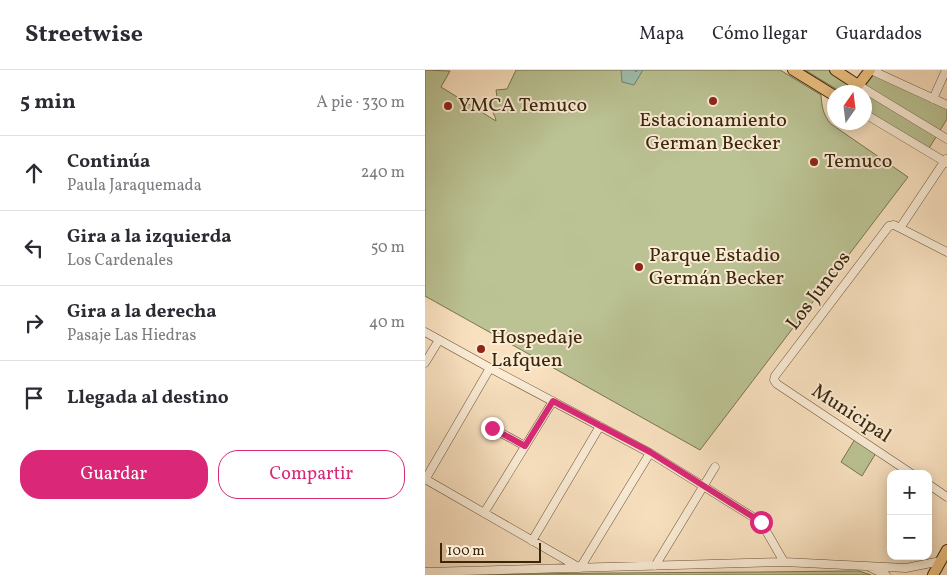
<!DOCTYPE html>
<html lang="es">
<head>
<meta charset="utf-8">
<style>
	body { margin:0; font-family:Vollkorn,serif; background:#f7f7f7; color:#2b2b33 }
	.controls { position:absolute; right:15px; bottom:15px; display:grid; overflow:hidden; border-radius:10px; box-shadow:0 2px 12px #0003 }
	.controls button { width:45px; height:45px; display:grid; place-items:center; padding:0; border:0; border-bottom:1px solid #e1e1e2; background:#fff; color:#2b2b33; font:25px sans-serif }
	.compass { position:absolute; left:402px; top:15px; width:45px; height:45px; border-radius:50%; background:#fff; box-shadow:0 2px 12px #0003; rotate:14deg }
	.scale { position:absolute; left:15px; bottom:12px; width:101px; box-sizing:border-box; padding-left:5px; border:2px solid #39260b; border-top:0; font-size:14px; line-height:18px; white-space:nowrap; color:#39260b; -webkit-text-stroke:4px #fbecd6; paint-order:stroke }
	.stop { position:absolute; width:15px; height:15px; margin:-11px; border:4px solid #db2777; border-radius:50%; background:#fff }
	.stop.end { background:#db2777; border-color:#fff; box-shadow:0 1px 5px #0008 }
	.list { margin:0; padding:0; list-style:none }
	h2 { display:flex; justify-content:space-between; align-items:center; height:65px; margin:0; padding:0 20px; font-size:21px }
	h2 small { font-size:16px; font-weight:400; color:#7c7c81 }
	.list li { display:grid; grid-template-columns:32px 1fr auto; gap:15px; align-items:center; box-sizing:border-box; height:75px; padding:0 20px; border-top:1px solid #e1e1e2 }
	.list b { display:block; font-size:19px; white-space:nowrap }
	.list p { margin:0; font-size:16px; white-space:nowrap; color:#7c7c81 }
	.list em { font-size:16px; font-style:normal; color:#7c7c81 }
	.actions { display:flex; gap:10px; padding:15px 20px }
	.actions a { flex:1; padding:11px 0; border:1px solid #db2777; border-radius:20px; text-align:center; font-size:18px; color:#db2777 }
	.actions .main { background:#db2777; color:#fff }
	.icon { flex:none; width:28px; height:28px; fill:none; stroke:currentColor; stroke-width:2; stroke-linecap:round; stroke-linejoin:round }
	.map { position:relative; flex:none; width:522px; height:505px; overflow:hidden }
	header { display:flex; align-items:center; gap:30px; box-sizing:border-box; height:70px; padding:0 25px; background:#fff; border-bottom:1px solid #e1e1e2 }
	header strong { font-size:24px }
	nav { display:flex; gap:28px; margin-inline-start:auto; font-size:18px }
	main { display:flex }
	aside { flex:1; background:#fff }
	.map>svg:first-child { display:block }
	.green { fill:#bbc394; stroke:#7a7450 }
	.water { fill:#9ebeaf; stroke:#76816d }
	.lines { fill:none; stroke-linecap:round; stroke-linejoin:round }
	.minor-casing { stroke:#695538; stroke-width:9 }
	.major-casing { stroke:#39260b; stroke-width:12 }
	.minor { stroke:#fbecd6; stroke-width:8 }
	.major { stroke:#ecc080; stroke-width:10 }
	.route { stroke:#db2777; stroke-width:6 }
	.poi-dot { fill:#8f2418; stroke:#fbecd6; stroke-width:2 }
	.labels { text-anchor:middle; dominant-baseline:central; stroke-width:4; stroke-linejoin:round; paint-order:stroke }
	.poi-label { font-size:20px; fill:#39260b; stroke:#fbecd6; text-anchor:start }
	.street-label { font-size:20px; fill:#39260b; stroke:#fbecd6 }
</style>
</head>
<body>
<header>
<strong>Streetwise</strong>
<nav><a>Mapa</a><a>Cómo llegar</a><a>Guardados</a></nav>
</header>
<main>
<aside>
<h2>5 min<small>A pie · 330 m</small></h2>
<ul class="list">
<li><svg class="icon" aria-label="ahead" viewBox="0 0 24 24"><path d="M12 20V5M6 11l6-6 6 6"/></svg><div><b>Continúa</b><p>Paula Jaraquemada</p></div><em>240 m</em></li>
<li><svg class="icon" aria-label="left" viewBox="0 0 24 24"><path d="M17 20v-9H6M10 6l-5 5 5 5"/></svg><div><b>Gira a la izquierda</b><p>Los Cardenales</p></div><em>50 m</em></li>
<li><svg class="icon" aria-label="right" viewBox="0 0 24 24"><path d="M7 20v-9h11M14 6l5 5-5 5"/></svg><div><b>Gira a la derecha</b><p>Pasaje Las Hiedras</p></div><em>40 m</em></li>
<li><svg class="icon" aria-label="arrive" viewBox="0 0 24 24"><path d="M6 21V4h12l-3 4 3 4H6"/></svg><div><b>Llegada al destino</b></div></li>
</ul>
<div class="actions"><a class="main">Guardar</a><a>Compartir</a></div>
</aside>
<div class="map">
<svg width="522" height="505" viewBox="0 0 522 505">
	<rect width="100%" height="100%" fill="#f9e1c0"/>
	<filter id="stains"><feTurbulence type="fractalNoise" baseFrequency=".004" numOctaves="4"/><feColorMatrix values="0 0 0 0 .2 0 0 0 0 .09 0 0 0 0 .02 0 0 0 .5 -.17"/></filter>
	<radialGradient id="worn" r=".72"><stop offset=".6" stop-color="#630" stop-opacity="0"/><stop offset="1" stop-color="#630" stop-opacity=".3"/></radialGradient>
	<path class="green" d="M 0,0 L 25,1 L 16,17 L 71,51 C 71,46 66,42 66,36 L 72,27 L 71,20 L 82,19 L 91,0 L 355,0 L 396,25 C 397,37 398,45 406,54 L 483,107 L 275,380 L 0,226 Z
		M 380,0 L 408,0 L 429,13 L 426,22 L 416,22 Z
		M 446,2 L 522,36 L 522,49 L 503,80 L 440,42 L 440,22 L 430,22 Z
		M 430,369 L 451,383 L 437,406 L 416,392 Z
		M 427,501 L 434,501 L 446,505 L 52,505 C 177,502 302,503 427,501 Z"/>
	<path class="water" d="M 196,0 L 209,0 L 211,2 L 212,0 L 218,0 L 209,15 L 197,12 Z"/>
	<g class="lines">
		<defs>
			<path id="minor" d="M 446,0 L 522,35
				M 433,15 L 522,69
				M 508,29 L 521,0
				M 440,44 L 522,93
				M 475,158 L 521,89
				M 0,262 L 65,298 L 225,383 L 336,452 L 359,492
				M 0,293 L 14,270
				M 67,358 L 100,376
				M 487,404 L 352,314 L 349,310 L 350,306 L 464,156 L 469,155 L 475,158 L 522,182
				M 0,409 L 155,498 L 225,383
				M 0,410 L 65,298
				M 503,414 L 522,427
				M 59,443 L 128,331
				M 107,471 L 175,356
				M 230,496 L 290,397
				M 444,497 L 461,505
				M 0,502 L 359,492 L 481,498 L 516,491"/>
			<path id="major" d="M 368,0 L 410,26
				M 410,0 L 433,15
				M 428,22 L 445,0
				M 508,505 L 522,480"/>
		</defs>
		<use href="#minor" class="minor-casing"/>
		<use href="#major" class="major-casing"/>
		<use href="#minor" class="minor"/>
		<use href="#major" class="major"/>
	</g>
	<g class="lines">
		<path class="route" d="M 67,358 L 100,376 L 128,331 L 225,382 L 336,452"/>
	</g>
	<g class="poi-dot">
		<circle cx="288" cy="31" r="5"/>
		<circle cx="23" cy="36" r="5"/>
		<circle cx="389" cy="92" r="5"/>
		<circle cx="214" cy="197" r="5"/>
		<circle cx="56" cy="279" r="5"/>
	</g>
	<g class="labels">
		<g class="poi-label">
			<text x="33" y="36">YMCA Temuco</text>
			<text x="288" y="51" text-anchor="middle">Estacionamiento<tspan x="288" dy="23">German Becker</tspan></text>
			<text x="399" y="92">Temuco</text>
			<text x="224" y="186">Parque Estadio<tspan x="224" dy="23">Germán Becker</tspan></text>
			<text x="66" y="268">Hospedaje<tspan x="66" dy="23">Lafquen</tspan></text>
		</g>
		<g class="street-label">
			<text transform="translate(394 221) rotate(-53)">Los Juncos</text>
			<text transform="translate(426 344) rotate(33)">Municipal</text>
		</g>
	</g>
	<rect width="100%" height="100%" filter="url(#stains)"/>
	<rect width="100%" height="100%" fill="url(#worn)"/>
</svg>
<div class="controls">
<button>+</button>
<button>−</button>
</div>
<svg class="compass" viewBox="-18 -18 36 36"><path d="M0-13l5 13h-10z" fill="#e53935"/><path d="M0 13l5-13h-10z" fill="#7c7c81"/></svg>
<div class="scale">100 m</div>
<div class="stop" style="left:336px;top:452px"></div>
<div class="stop end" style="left:67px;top:358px"></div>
</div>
</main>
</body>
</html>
